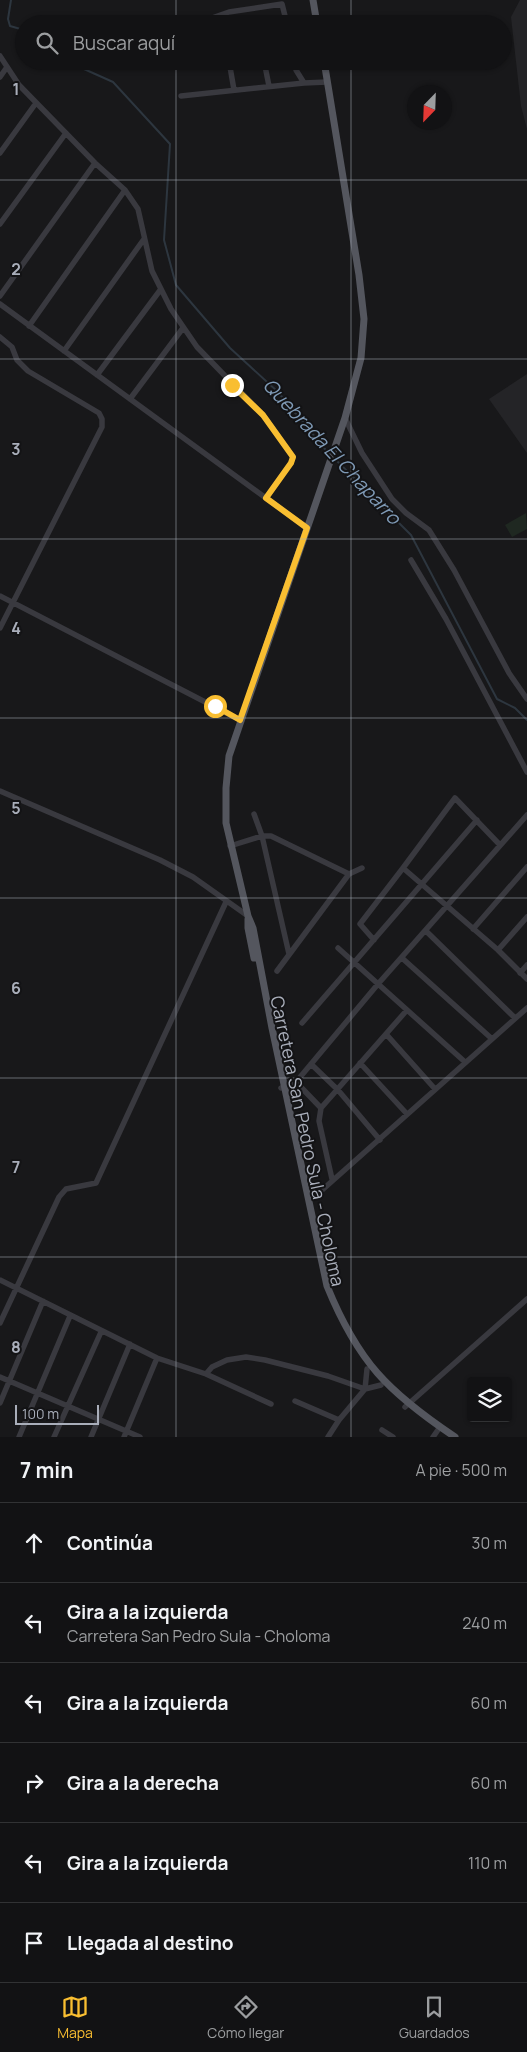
<!DOCTYPE html>
<html lang="es">
<head>
<meta charset="utf-8">
<style>
	body { margin:0; font-family:Manrope,sans-serif; background:#1b1b1d; color:#f1f3f6 }
	.controls { position:absolute; right:15px; bottom:15px; display:grid; overflow:hidden; border-radius:5px; box-shadow:0 1px 4px #0004 }
	.controls button { width:45px; height:45px; display:grid; place-items:center; padding:0; border:0; border-bottom:1px solid #313234; background:#121214; color:#f1f3f6; font:25px sans-serif }
	.compass { position:absolute; left:407px; top:85px; width:45px; height:45px; border-radius:50%; background:#121214; box-shadow:0 1px 4px #0004; rotate:203deg }
	.scale { position:absolute; left:15px; bottom:12px; width:84px; box-sizing:border-box; padding-left:5px; border:2px solid #a9aeba; border-top:0; font-size:14px; line-height:18px; white-space:nowrap; color:#a9aeba; -webkit-text-stroke:4px #131315; paint-order:stroke }
	.stop { position:absolute; width:15px; height:15px; margin:-11px; border:4px solid #f9be31; border-radius:50%; background:#fff }
	.stop.end { background:#f9be31; border-color:#fff; box-shadow:0 1px 5px #0008 }
	.list { margin:0; padding:0; list-style:none }
	h2 { display:flex; justify-content:space-between; align-items:center; height:65px; margin:0; padding:0 20px; font-size:21px }
	h2 small { font-size:16px; font-weight:400; color:#9c9ea0 }
	.list li { display:grid; grid-template-columns:32px 1fr auto; gap:15px; align-items:center; box-sizing:border-box; height:80px; padding:0 20px; border-top:1px solid #313234 }
	.list b { display:block; font-size:19px; white-space:nowrap }
	.list p { margin:0; font-size:16px; white-space:nowrap; color:#9c9ea0 }
	.list em { font-size:16px; font-style:normal; color:#9c9ea0 }
	.icon { flex:none; width:28px; height:28px; fill:none; stroke:currentColor; stroke-width:2; stroke-linecap:round; stroke-linejoin:round }
	.map { position:relative; flex:none; width:527px; height:1437px; overflow:hidden }
	.search { position:absolute; background:#121214; box-shadow:0 1px 4px #0004; left:15px; right:15px; top:15px; height:55px; display:flex; align-items:center; gap:12px; box-sizing:border-box; padding:0 18px; border-radius:28px; color:#9c9ea0; font-size:19px }
	.sheet { height:545px; background:#121214 }
	nav { display:flex; justify-content:space-around; align-items:center; box-sizing:border-box; height:70px; border-top:1px solid #313234; background:#121214; font-size:14px; color:#9c9ea0 }
	nav a { display:grid; justify-items:center; gap:2px }
	nav .on { color:#f9be31 }
	.map>svg:first-child { display:block }
	.built { fill:#242427 }
	.green { fill:#1f2821 }
	.lines { fill:none; stroke-linecap:round; stroke-linejoin:round }
	.stream { stroke:#2d363f; stroke-width:2 }
	.minor { stroke:#39393f; stroke-width:5.5 }
	.major { stroke:#54565e; stroke-width:7 }
	.route { stroke:#f9be31; stroke-width:6 }
	.grid { fill:none; stroke:#a9aeba; stroke-width:1; stroke-opacity:0.55 }
	.labels { text-anchor:middle; dominant-baseline:central; stroke-width:4; stroke-linejoin:round; paint-order:stroke }
	.street-label { font-size:18px; fill:#a9aeba; stroke:#131315 }
	.water-label { font-size:19px; font-style:italic; fill:#7f9ab6; stroke:#131315 }
	.grid-label { font-size:16px; text-anchor:middle; font-weight:bold; fill:#a9aeba; stroke:#131315; stroke-width:4; stroke-linejoin:round; paint-order:stroke }
</style>
</head>
<body>
<div class="map">
<svg width="527" height="1437" viewBox="0 0 527 1437">
	<rect width="100%" height="100%" fill="#18181a"/>
	<path class="built" d="M 520,0 L 527,0 L 527,129 L 521,106 L 511,17 Z
		M 527,374 L 527,453 L 489,399 Z"/>
	<path class="green" d="M 526,513 L 527,529 L 512,537 L 505,525 Z"/>
	<g class="lines">
		<path class="stream" d="M 11,0 L 8,19 L 10,26 L 24,30
			M 54,61 L 65,67 L 84,69 L 113,82 L 170,144 L 164,240 L 176,285 L 230,348 L 278,392 L 329,454
			M 333,457 L 411,535 L 497,699 L 515,708 L 527,720"/>
		<path class="minor" d="M 209,19 L 229,12 L 282,4 L 287,24
			M 0,56 L 19,85 L 95,163 L 125,190 L 138,209 L 152,271 L 171,309 L 197,347 L 263,415 L 293,457 L 291,463 L 266,498
			M 229,61 L 234,90
			M 264,61 L 269,86
			M 294,61 L 296,70 L 304,83 L 327,82
			M 0,77 L 7,67
			M 181,96 L 304,83
			M 0,153 L 36,103
			M 0,224 L 66,133
			M 0,296 L 95,163
			M 0,304 L 307,528
			M 29,326 L 125,190
			M 0,337 L 12,347 L 17,360 L 28,371 L 99,413 L 102,419 L 102,427 L 0,628
			M 64,351 L 144,239
			M 97,375 L 161,289
			M 130,399 L 183,328
			M 345,418 L 362,453 L 392,499 L 406,513 L 429,530 L 454,570 L 509,673 L 527,699
			M 411,560 L 446,619 L 527,772
			M 0,596 L 240,720
			M 0,791 L 160,860 L 193,877 L 248,916
			M 254,814 L 262,836 L 289,954
			M 230,846 L 262,836 L 271,836 L 349,874
			M 403,868 L 455,798 L 500,845
			M 473,929 L 527,867
			M 426,931 L 515,1018
			M 374,940 L 360,924 L 403,868 L 498,950 L 527,979
			M 338,948 L 465,1062
			M 498,950 L 527,917
			M 402,958 L 491,1038
			M 277,971 L 349,874 L 362,868
			M 520,973 L 527,965
			M 302,1023 L 477,820
			M 386,1034 L 435,1089
			M 360,1063 L 407,1114
			M 311,1064 L 338,1090 L 380,1140
			M 296,1082 L 321,1108 L 319,1121 L 332,1179
			M 281,1088 L 296,1082 L 378,984 L 527,815
			M 321,1108 L 407,1010
			M 321,1191 L 527,1008
			M 0,1280 L 157,1358 L 206,1374 L 271,1404
			M 0,1323 L 59,1197 L 66,1189 L 96,1183 L 226,902
			M 206,1374 L 212,1367 L 227,1360 L 246,1357 L 265,1360 L 328,1376 L 365,1389 L 381,1385
			M 0,1377 L 140,1437
			M 295,1401 L 339,1420
			M 0,1403 L 43,1301
			M 405,1407 L 527,1299
			M 382,1430 L 393,1437
			M 19,1437 L 70,1316
			M 54,1437 L 101,1332
			M 91,1437 L 130,1344
			M 124,1437 L 157,1358
			M 328,1437 L 339,1420 L 365,1389 L 367,1369
			M 433,1437 L 440,1427"/>
		<path class="major" d="M 313,0 L 317,24
			M 324,61 L 359,275 L 364,319 L 361,358 L 345,418 L 229,756 L 226,788 L 226,823 L 248,916 L 253,928 L 272,1028 L 327,1286 C 358,1362 388,1392 455,1437
			M 248,919 L 248,928 L 254,958"/>
	</g>
	<g class="lines">
		<path class="route" d="M 215,706 L 240,720 L 307,528 L 266,498 L 291,463 L 293,457 L 263,415 L 232,385"/>
	</g>
	<path class="grid" d="M 176,0 L 176,24M 351,0 L 351,24M 176,61 L 176,1437M 351,61 L 351,1437M 0,180 L 527,180M 0,359 L 527,359M 0,539 L 527,539M 0,718 L 527,718M 0,898 L 527,898M 0,1078 L 527,1078M 0,1257 L 527,1257"/>
	<g class="labels">
		<g class="street-label">
			<text transform="translate(308 1141) rotate(78)">Carretera San Pedro Sula - Choloma</text>
		</g>
		<g class="water-label">
			<text transform="translate(332 451) rotate(47)">Quebrada El Chaparro</text>
		</g>
	</g>
	<g class="grid-label">
		<text x="16" y="95">1</text>
		<text x="16" y="275">2</text>
		<text x="16" y="455">3</text>
		<text x="16" y="634">4</text>
		<text x="16" y="814">5</text>
		<text x="16" y="994">6</text>
		<text x="16" y="1173">7</text>
		<text x="16" y="1353">8</text>
	</g>
</svg>
<div class="controls">
<button><svg class="icon" aria-label="layers" viewBox="0 0 24 24"><path d="M12 4l9 5-9 5-9-5zM3 14l9 5 9-5"/></svg></button>
</div>
<svg class="compass" viewBox="-18 -18 36 36"><path d="M0-13l5 13h-10z" fill="#e53935"/><path d="M0 13l5-13h-10z" fill="#9c9ea0"/></svg>
<div class="scale">100 m</div>
<div class="stop" style="left:215px;top:706px"></div>
<div class="stop end" style="left:232px;top:385px"></div>
<div class="search"><svg class="icon" aria-label="search" viewBox="0 0 24 24"><circle cx="10" cy="10" r="6"/><path d="M15 15l6 6"/></svg>Buscar aquí</div>
</div>
<section class="sheet">
<h2>7 min<small>A pie · 500 m</small></h2>
<ul class="list">
<li><svg class="icon" aria-label="ahead" viewBox="0 0 24 24"><path d="M12 20V5M6 11l6-6 6 6"/></svg><div><b>Continúa</b></div><em>30 m</em></li>
<li><svg class="icon" aria-label="left" viewBox="0 0 24 24"><path d="M17 20v-9H6M10 6l-5 5 5 5"/></svg><div><b>Gira a la izquierda</b><p>Carretera San Pedro Sula - Choloma</p></div><em>240 m</em></li>
<li><svg class="icon" aria-label="left" viewBox="0 0 24 24"><path d="M17 20v-9H6M10 6l-5 5 5 5"/></svg><div><b>Gira a la izquierda</b></div><em>60 m</em></li>
<li><svg class="icon" aria-label="right" viewBox="0 0 24 24"><path d="M7 20v-9h11M14 6l5 5-5 5"/></svg><div><b>Gira a la derecha</b></div><em>60 m</em></li>
<li><svg class="icon" aria-label="left" viewBox="0 0 24 24"><path d="M17 20v-9H6M10 6l-5 5 5 5"/></svg><div><b>Gira a la izquierda</b></div><em>110 m</em></li>
<li><svg class="icon" aria-label="arrive" viewBox="0 0 24 24"><path d="M6 21V4h12l-3 4 3 4H6"/></svg><div><b>Llegada al destino</b></div></li>
</ul>
</section>
<nav>
<a class="on"><svg class="icon" aria-label="map" viewBox="0 0 24 24"><path d="M3 6l6-2 6 2 6-2v14l-6 2-6-2-6 2zM9 4v14M15 6v14"/></svg>Mapa</a>
<a><svg class="icon" aria-label="directions" viewBox="0 0 24 24"><path d="M12 3l9 9-9 9-9-9zM9 14v-3h6M13 9l2 2-2 2"/></svg>Cómo llegar</a>
<a><svg class="icon" aria-label="saved" viewBox="0 0 24 24"><path d="M7 4h10v16l-5-4-5 4z"/></svg>Guardados</a>
</nav>
</body>
</html>
